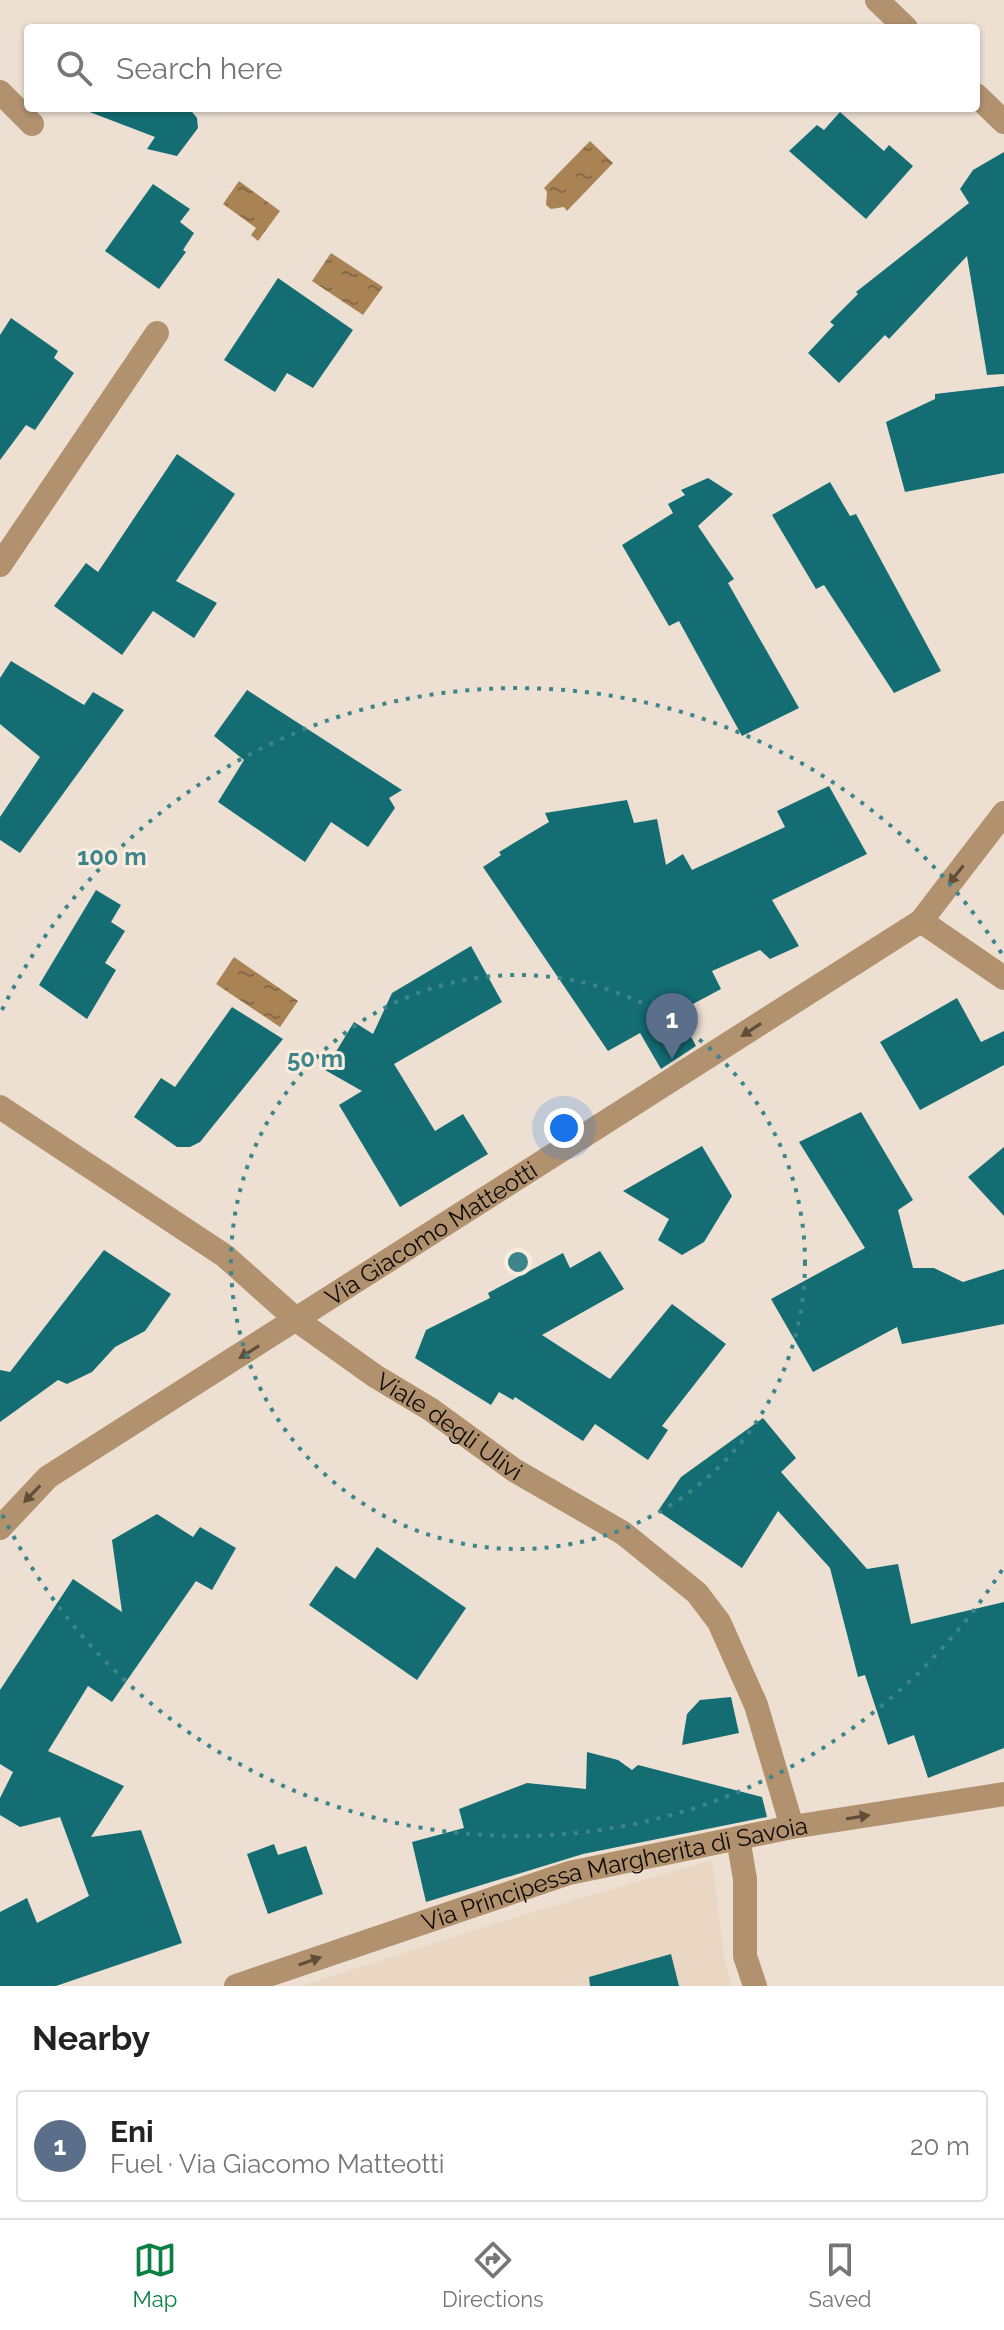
<!DOCTYPE html>
<html lang="en">
<head>
<meta charset="utf-8">
<style>
	body { margin:0; font-family:Raleway,sans-serif; background:#f2f2f2; color:#222 }
	.you { position:absolute; left:564px; top:1128px; width:28px; height:28px; margin:-20px; border:6px solid #fff; border-radius:50%; background:#1a73e8; box-shadow:0 0 0 12px #1a73e833 }
	.badge { display:grid; place-items:center; width:52px; height:52px; border-radius:50%; background:#0b8043; color:#fff; font-size:26px; font-weight:700 }
	.pin { position:absolute; translate:-50% -66px; filter:drop-shadow(0 2px 4px #0008) }
	.pin::after { content:''; position:absolute; top:42px; width:28px; height:24px; background:inherit; clip-path:polygon(0 0,100% 0,50% 100%) }
	.list { margin:0; padding:0; list-style:none }
	h2 { display:flex; justify-content:space-between; align-items:center; height:104px; margin:0; padding:0 32px; font-size:34px }
	h2 small { font-size:26px; font-weight:400; color:#767676 }
	.list li { display:grid; grid-template-columns:52px 1fr auto; gap:24px; align-items:center; box-sizing:border-box; height:112px; margin:0 16px 16px; padding:0 16px; border:2px solid #e0e0e0; border-radius:8px }
	.list b { display:block; font-size:30px; white-space:nowrap }
	.list p { margin:0; font-size:26px; white-space:nowrap; color:#767676 }
	.list em { font-size:26px; font-style:normal; color:#767676 }
	.icon { flex:none; width:44px; height:44px; fill:none; stroke:currentColor; stroke-width:2; stroke-linecap:round; stroke-linejoin:round }
	.map { position:relative; flex:none; width:1004px; height:1986px; overflow:hidden }
	.search { position:absolute; background:#fff; box-shadow:0 2px 6px #0004; left:24px; right:24px; top:24px; height:88px; display:flex; align-items:center; gap:20px; box-sizing:border-box; padding:0 28px; border-radius:8px; color:#767676; font-size:30px }
	.sheet { height:232px; background:#fff }
	nav { display:flex; justify-content:space-around; align-items:center; box-sizing:border-box; height:112px; border-top:2px solid #e0e0e0; background:#fff; font-size:22px; color:#767676 }
	nav a { display:grid; justify-items:center; gap:4px }
	nav .on { color:#0b8043 }
	.map>svg:first-child { display:block }
	.built { fill:#e9d7c3 }
	.water { fill:url(#water-ripples) }
	.building { fill:#136d73 }
	.lines { fill:none; stroke-linecap:round; stroke-linejoin:round }
	.minor { stroke:#b1916e; stroke-width:24 }
	.oneway { fill:#604e3a }
	.ring { fill:none; stroke:#3d858a; stroke-width:4; stroke-dasharray:4 8 }
	.labels { text-anchor:middle; dominant-baseline:central; stroke-width:6; stroke-linejoin:round; paint-order:stroke }
	.street-label { font-size:24px; fill:#0f0b07; stroke:#faede0 }
	.centre { fill:#3d858a; stroke:#faede0; stroke-width:4 }
	.ring-label { font-size:24px; text-anchor:middle; font-weight:bold; fill:#3d858a; stroke:#faede0; stroke-width:6; stroke-linejoin:round; paint-order:stroke }
</style>
</head>
<body>
<div class="map">
<svg width="1004" height="1986" viewBox="0 0 1004 1986">
	<defs>
		<pattern id="water-ripples" width="26" height="14" patternUnits="userSpaceOnUse" patternTransform="scale(2)"><rect width="26" height="14" fill="#aa8355"/><path d="M2 4q2-2 4 0t4 0M15 11q2-2 4 0t4 0" fill="none" stroke="#896944"/></pattern>
	</defs>
	<rect width="100%" height="100%" fill="#ede0d3"/>
	<path class="built" d="M 712,1860 L 725,1961 L 732,1986 L 302,1986 L 493,1924 Z"/>
	<path class="water" d="M 590,141 L 613,163 L 567,211 L 564,207 L 551,209 L 546,205 L 547,192 L 544,188 Z
		M 239,181 L 280,211 L 258,241 L 251,235 L 256,228 L 223,204 Z
		M 331,253 L 383,287 L 363,315 L 312,281 Z
		M 234,957 L 298,1001 L 280,1027 L 216,984 Z"/>
	<path class="building" d="M 88,108 L 189,108 L 197,118 L 198,128 L 177,156 L 147,149 L 155,137 L 87,111 Z
		M 840,112 L 884,151 L 889,145 L 913,166 L 866,219 L 789,151 L 817,125 L 824,130 Z
		M 1004,152 L 1004,374 L 987,375 L 967,256 L 889,339 L 885,335 L 839,383 L 808,353 L 834,325 L 830,322 L 858,294 L 856,292 L 969,203 L 960,189 L 973,170 Z
		M 153,184 L 190,209 L 180,222 L 194,233 L 183,250 L 186,252 L 159,289 L 105,251 Z
		M 278,278 L 353,330 L 313,388 L 287,373 L 275,392 L 224,360 Z
		M 11,318 L 58,351 L 54,358 L 74,373 L 35,430 L 26,425 L 0,460 L 0,335 Z
		M 1004,386 L 1004,473 L 905,492 L 886,422 L 935,399 L 935,394 Z
		M 177,454 L 235,494 L 176,581 L 217,603 L 194,638 L 153,611 L 122,655 L 54,606 L 86,563 L 98,572 Z
		M 708,478 L 733,494 L 698,526 L 734,579 L 728,583 L 799,708 L 742,736 L 679,621 L 669,626 L 622,545 L 673,513 L 668,504 L 685,495 L 681,490 Z
		M 830,482 L 850,516 L 856,514 L 941,671 L 894,693 L 824,585 L 816,589 L 772,515 Z
		M 11,661 L 84,705 L 93,692 L 124,710 L 20,853 L 0,840 L 0,817 L 40,757 L 0,724 L 0,678 Z
		M 247,690 L 402,790 L 389,798 L 395,808 L 368,847 L 331,822 L 305,862 L 218,802 L 244,760 L 214,736 Z
		M 829,786 L 867,854 L 772,900 L 799,946 L 770,959 L 760,950 L 712,971 L 721,989 L 678,1012 L 696,1046 L 661,1069 L 640,1033 L 608,1051 L 483,867 L 501,855 L 499,852 L 549,822 L 545,813 L 627,800 L 634,823 L 657,819 L 666,865 L 683,854 L 692,870 L 785,827 L 777,811 Z
		M 96,890 L 121,905 L 111,922 L 125,931 L 105,963 L 116,970 L 87,1019 L 39,985 Z
		M 471,946 L 502,1002 L 394,1064 L 435,1131 L 463,1114 L 488,1154 L 400,1207 L 339,1105 L 362,1091 L 325,1070 L 354,1022 L 373,1034 L 392,993 Z
		M 957,998 L 981,1042 L 1004,1031 L 1004,1065 L 920,1110 L 880,1042 Z
		M 232,1007 L 283,1039 L 200,1142 L 190,1147 L 177,1147 L 134,1117 L 161,1078 L 175,1087 Z
		M 861,1112 L 913,1200 L 898,1210 L 913,1268 L 934,1268 L 963,1282 L 1004,1269 L 1004,1324 L 902,1344 L 897,1327 L 813,1372 L 771,1299 L 865,1248 L 799,1142 Z
		M 702,1146 L 732,1196 L 704,1242 L 682,1255 L 658,1240 L 669,1219 L 623,1191 Z
		M 1004,1147 L 1004,1216 L 968,1177 Z
		M 104,1250 L 171,1294 L 145,1331 L 115,1347 L 92,1372 L 67,1384 L 58,1380 L 0,1422 L 0,1370 L 10,1372 Z
		M 600,1251 L 624,1289 L 542,1335 L 610,1379 L 672,1304 L 726,1344 L 662,1426 L 668,1430 L 648,1460 L 595,1424 L 583,1441 L 515,1397 L 513,1400 L 499,1392 L 491,1405 L 415,1358 L 426,1330 L 490,1298 L 488,1293 L 563,1253 L 570,1268 Z
		M 763,1418 L 796,1458 L 781,1472 L 867,1569 L 898,1564 L 911,1624 L 1004,1602 L 1004,1748 L 928,1778 L 914,1735 L 888,1745 L 865,1675 L 858,1677 L 830,1568 L 778,1511 L 742,1568 L 658,1511 L 681,1477 Z
		M 157,1514 L 193,1537 L 200,1527 L 236,1548 L 212,1590 L 196,1581 L 112,1702 L 88,1686 L 48,1751 L 124,1786 L 91,1837 L 141,1830 L 182,1943 L 56,1986 L 0,1986 L 0,1912 L 27,1898 L 37,1923 L 89,1896 L 60,1817 L 20,1827 L 0,1815 L 0,1798 L 13,1772 L 0,1764 L 0,1690 L 73,1579 L 122,1612 L 112,1540 Z
		M 377,1547 L 466,1608 L 417,1680 L 309,1605 L 336,1566 L 355,1579 Z
		M 731,1697 L 739,1733 L 682,1745 L 687,1714 L 700,1700 Z
		M 587,1752 L 618,1760 L 632,1770 L 638,1765 L 762,1797 L 767,1817 L 583,1854 L 426,1902 L 412,1842 L 464,1828 L 459,1809 L 527,1783 L 586,1789 Z
		M 274,1844 L 278,1855 L 306,1846 L 323,1894 L 268,1914 L 247,1854 Z
		M 671,1954 L 679,1986 L 590,1986 L 589,1977 Z"/>
	<g class="lines">
		<g class="minor">
			<path d="M 877,0 L 906,28"/>
			<path d="M 0,92 L 32,124"/>
			<path d="M 976,95 L 1004,122"/>
			<path d="M 0,565 L 157,333"/>
			<path d="M 921,921 L 1004,978"/>
			<path id="s1" d="M 0,1107 L 225,1256 L 298,1321 L 375,1376 L 430,1409 L 514,1470 L 623,1533 L 697,1593 L 719,1622 L 756,1705 L 792,1827"/>
			<path id="s2" d="M 0,1528 L 48,1477 L 921,921 L 1004,813"/>
			<path d="M 738,1838 L 745,1879 L 745,1956 L 755,1986"/>
			<path id="s3" d="M 236,1986 L 569,1873 L 792,1827 L 1004,1794"/>
		</g>
	</g>
	<defs><path id="oneway-solid" d="M-6-.8H1V-3.2L6.5 0L1 3.2V.8H-6Z" transform="scale(2)"/></defs>
	<g class="oneway">
		<use href="#oneway-solid" transform="translate(956 875) rotate(128)"/>
		<use href="#oneway-solid" transform="translate(751 1030) rotate(147)"/>
		<use href="#oneway-solid" transform="translate(249 1352) rotate(148)"/>
		<use href="#oneway-solid" transform="translate(32 1494) rotate(134)"/>
		<use href="#oneway-solid" transform="translate(858 1817) rotate(-9)"/>
		<use href="#oneway-solid" transform="translate(310 1961) rotate(-19)"/>
	</g>
	<g class="ring">
		<circle cx="518" cy="1262" r="287"/>
		<path d="M1002 1570A574 574 0 0 1 2 1514M2 1010A574 574 0 0 1 1002 954"/>
	</g>
	<g class="labels">
		<g class="street-label">
			<text stroke="none"><textPath href="#s2" startOffset="524">Via Giacomo Matteotti</textPath></text>
			<text stroke="none"><textPath href="#s1" startOffset="552">Viale degli Ulivi</textPath></text>
			<text stroke="none"><textPath href="#s3" startOffset="396">Via Principessa Margherita di Savoia</textPath></text>
		</g>
	</g>
	<circle cx="518" cy="1262" r="12" class="centre"/>
	<g class="ring-label">
		<text x="112" y="865">100 m</text>
		<text x="315" y="1067">50 m</text>
	</g>
</svg>
<div class="you"></div>
<div class="pin badge" style="left:672px;top:1059px;background:#5c6f8a">1</div>
<div class="search"><svg class="icon" aria-label="search" viewBox="0 0 24 24"><circle cx="10" cy="10" r="6"/><path d="M15 15l6 6"/></svg>Search here</div>
</div>
<section class="sheet">
<h2>Nearby<small></small></h2>
<ul class="list">
<li><span class="badge" style="background:#5c6f8a">1</span><div><b>Eni</b><p>Fuel · Via Giacomo Matteotti</p></div><em>20 m</em></li>
</ul>
</section>
<nav>
<a class="on"><svg class="icon" aria-label="map" viewBox="0 0 24 24"><path d="M3 6l6-2 6 2 6-2v14l-6 2-6-2-6 2zM9 4v14M15 6v14"/></svg>Map</a>
<a><svg class="icon" aria-label="directions" viewBox="0 0 24 24"><path d="M12 3l9 9-9 9-9-9zM9 14v-3h6M13 9l2 2-2 2"/></svg>Directions</a>
<a><svg class="icon" aria-label="saved" viewBox="0 0 24 24"><path d="M7 4h10v16l-5-4-5 4z"/></svg>Saved</a>
</nav>
</body>
</html>
